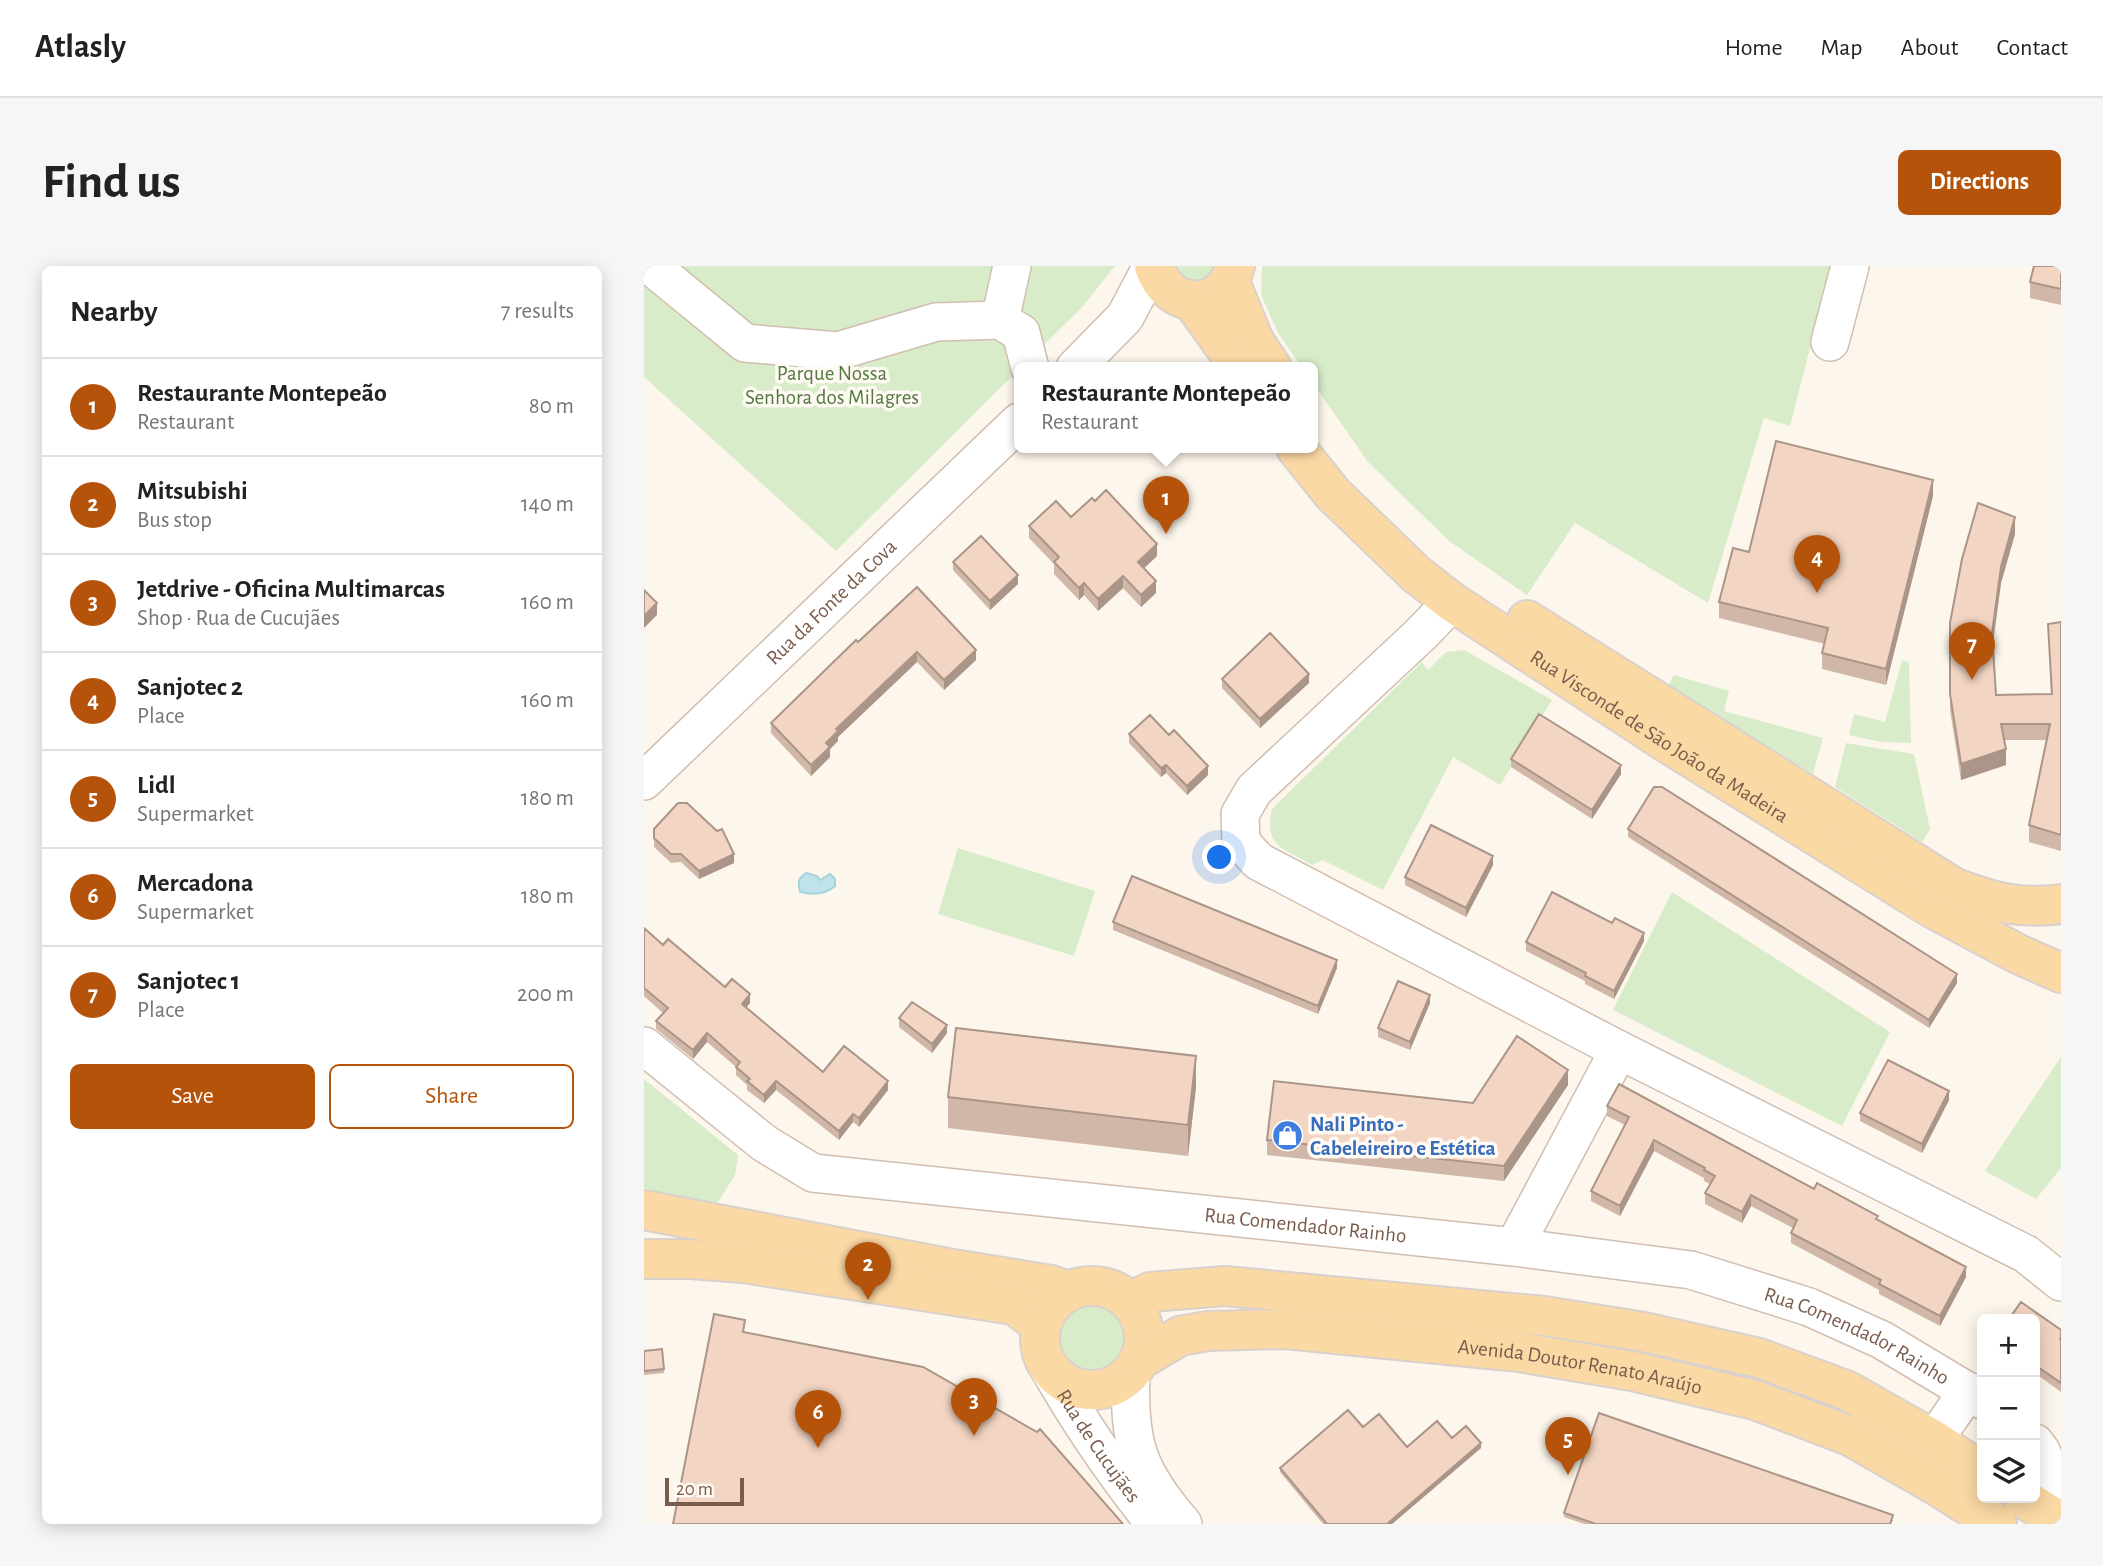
<!DOCTYPE html>
<html lang="en">
<head>
<meta charset="utf-8">
<style>
	body { margin:0; font-family:"Alegreya Sans",sans-serif; background:#f6f6f6; color:#222 }
	.controls { position:absolute; right:21px; bottom:21px; display:grid; overflow:hidden; border-radius:10px; box-shadow:0 4px 18px #0003 }
	.controls button { width:63px; height:63px; display:grid; place-items:center; padding:0; border:0; border-bottom:2px solid #e0e0e0; background:#fff; color:#222; font:35px sans-serif }
	.scale { position:absolute; left:21px; bottom:18px; width:79px; box-sizing:border-box; padding-left:7px; border:4px solid #7a5c4d; border-top:0; font-size:19px; line-height:24px; white-space:nowrap; color:#7a5c4d; -webkit-text-stroke:5px #fffaf3; paint-order:stroke }
	.you { position:absolute; left:576px; top:592px; width:24px; height:24px; margin:-18px; border:5px solid #fff; border-radius:50%; background:#1a73e8; box-shadow:0 0 0 10px #1a73e833 }
	.badge { display:grid; place-items:center; width:46px; height:46px; border-radius:50%; background:#b45309; color:#fff; font-size:23px; font-weight:700 }
	.pin { position:absolute; translate:-50% -58px; filter:drop-shadow(0 2px 4px #0008) }
	.pin::after { content:''; position:absolute; top:37px; width:24px; height:21px; background:inherit; clip-path:polygon(0 0,100% 0,50% 100%) }
	.popup { position:absolute; left:370px; top:96px; width:304px; height:91px; box-sizing:border-box; display:grid; place-content:center; border-radius:10px; background:#fff; filter:drop-shadow(0 2px 5px #0005); font-size:23px; white-space:nowrap; color:#767676 }
	.popup b { font-size:26px; color:#222 }
	.popup::after { content:''; position:absolute; left:50%; top:100%; margin-left:-14px; border:14px solid transparent; border-top-color:#fff }
	.list { margin:0; padding:0; list-style:none }
	h2 { display:flex; justify-content:space-between; align-items:center; height:91px; margin:0; padding:0 28px; font-size:30px }
	h2 small { font-size:23px; font-weight:400; color:#767676 }
	.list li { display:grid; grid-template-columns:46px 1fr auto; gap:21px; align-items:center; box-sizing:border-box; height:98px; padding:0 28px; border-top:2px solid #e0e0e0 }
	.list b { display:block; font-size:26px; white-space:nowrap }
	.list p { margin:0; font-size:23px; white-space:nowrap; color:#767676 }
	.list em { font-size:23px; font-style:normal; color:#767676 }
	.actions { display:flex; gap:14px; padding:21px 28px }
	.actions a { flex:1; padding:16px 0; border:2px solid #b45309; border-radius:10px; text-align:center; font-size:24px; color:#b45309 }
	.actions .main { background:#b45309; color:#fff }
	.icon { flex:none; width:38px; height:38px; fill:none; stroke:currentColor; stroke-width:2; stroke-linecap:round; stroke-linejoin:round }
	.map { position:relative; flex:none; width:1417px; height:1258px; overflow:hidden; border-radius:10px }
	header { display:flex; align-items:center; gap:42px; box-sizing:border-box; height:98px; padding:0 35px; background:#fff; border-bottom:2px solid #e0e0e0 }
	header strong { font-size:33px }
	nav { display:flex; gap:38px; margin-inline-start:auto; font-size:24px }
	.intro { display:flex; align-items:center; justify-content:space-between; box-sizing:border-box; height:168px; padding:0 42px }
	h1 { margin:0; font-size:49px }
	.button { padding:18px 32px; border-radius:10px; background:#b45309; color:#fff; font-size:24px; font-weight:700 }
	main { display:flex; gap:42px; padding:0 42px }
	aside { flex:1; background:#fff; border-radius:10px; box-shadow:0 4px 18px #0003 }
	.map>svg:first-child { display:block }
	.green { fill:#d8ecc9 }
	.water { fill:#bfe3e8; stroke:#a5d3da; stroke-width:2 }
	.lines { fill:none; stroke-linecap:round; stroke-linejoin:round }
	.minor-casing { stroke:#d1beb0; stroke-width:40 }
	.major-casing { stroke:#dad1cd; stroke-width:42 }
	.minor { stroke:#fff; stroke-width:37 }
	.major { stroke:#fbd9a5; stroke-width:38 }
	.wall { fill:#d1b7a8 }
	.shaded-wall { fill:#aa9588 }
	.building { fill:#f3d5c3; stroke:#aa9588; stroke-width:2 }
	.labels { text-anchor:middle; dominant-baseline:central; stroke-width:7; stroke-linejoin:round; paint-order:stroke }
	.park-label { font-size:21px; fill:#537a41; stroke:#fffaf3 }
	.street-label { font-size:21px; fill:#7a5c4d; stroke:#fffaf3 }
	.shop-label { font-size:21px; font-weight:bold; fill:#366cbe; stroke:#fffaf3; text-anchor:start }
</style>
</head>
<body>
<header>
<strong>Atlasly</strong>
<nav><a>Home</a><a>Map</a><a>About</a><a>Contact</a></nav>
</header>
<div class="intro"><h1>Find us</h1><a class="button">Directions</a></div>
<main>
<aside>
<h2>Nearby<small>7 results</small></h2>
<ul class="list">
<li><span class="badge">1</span><div><b>Restaurante Montepeão</b><p>Restaurant</p></div><em>80 m</em></li>
<li><span class="badge">2</span><div><b>Mitsubishi</b><p>Bus stop</p></div><em>140 m</em></li>
<li><span class="badge">3</span><div><b>Jetdrive - Oficina Multimarcas</b><p>Shop · Rua de Cucujães</p></div><em>160 m</em></li>
<li><span class="badge">4</span><div><b>Sanjotec 2</b><p>Place</p></div><em>160 m</em></li>
<li><span class="badge">5</span><div><b>Lidl</b><p>Supermarket</p></div><em>180 m</em></li>
<li><span class="badge">6</span><div><b>Mercadona</b><p>Supermarket</p></div><em>180 m</em></li>
<li><span class="badge">7</span><div><b>Sanjotec 1</b><p>Place</p></div><em>200 m</em></li>
</ul>
<div class="actions"><a class="main">Save</a><a>Share</a></div>
</aside>
<div class="map">
<svg width="1417" height="1258" viewBox="0 0 1417 1258">
	<rect width="100%" height="100%" fill="#fdf6ec"/>
	<path class="green" d="M 0,0 L 471,0 L 439,40 L 192,285 L 0,111 Z
		M 525,0 L 576,0 L 572,8 L 548,20 Z
		M 618,0 L 1187,0 L 1146,160 L 1120,152 L 1064,337 L 931,257 L 883,329 L 805,275 L 724,196 L 669,117 L 669,102 L 658,102 L 634,67 L 617,29 Z
		M 820,384 L 908,434 L 856,519 L 809,491 L 739,624 L 679,594 L 668,599 C 639,582 620,581 628,543 L 778,396 L 784,404 L 802,386 Z
		M 1258,394 L 1265,396 L 1267,477 L 1237,476 L 1205,469 L 1210,448 L 1241,456 Z
		M 1030,409 L 1085,425 L 1080,445 L 1179,472 L 1169,508 L 1024,420 Z
		M 1202,477 L 1270,488 L 1286,563 L 1278,576 L 1191,521 Z
		M 314,582 L 451,625 L 430,690 L 294,648 Z
		M 1028,626 L 1246,766 L 1198,860 L 969,744 Z
		M 1417,791 L 1417,902 L 1392,933 L 1341,905 Z
		M 0,813 L 94,889 L 91,909 L 74,936 L 43,935 L 0,922 Z
		M413 1070a40 40 0 1 1 80 0a40 40 0 1 1-80 0Z"/>
	<path class="water" d="M 162,607 L 173,610 L 176,614 L 186,608 L 191,613 L 191,620 C 181,629 169,629 156,626 C 154,617 153,613 162,607 Z"/>
	<g class="lines">
		<defs>
			<g id="minor">
				<path d="M 7,0 L 101,77 L 194,85 L 292,56 L 356,54 L 377,67 L 386,102"/>
				<path d="M 356,54 L 368,0"/>
				<path d="M 1186,76 L 1206,0"/>
				<path d="M 431,102 L 481,51 L 508,0"/>
				<path d="M 808,336 L 776,369 L 610,524 L 596,548 L 597,576 L 614,595 L 975,784 L 1382,988 L 1417,1016"/>
				<path id="s1" d="M 0,515 L 375,156"/>
				<path id="s2" d="M 0,780 L 120,877 L 169,907 L 870,981 L 1047,1004 L 1165,1041 L 1238,1074 L 1338,1134"/>
				<path d="M 870,981 L 975,784"/>
				<path id="s3" d="M 403,1099 C 435,1156 471,1208 511,1258"/>
				<path d="M 487,1106 C 484,1176 493,1205 539,1258"/>
				<path d="M 1290,1174 L 1324,1125"/>
				<path d="M 1391,1177 L 1397,1185 L 1417,1234"/>
			</g>
			<g id="major">
				<path d="M 510,0 C 524,45 579,47 591,0"/>
				<path d="M 586,16 L 610,75 L 628,102"/>
				<path d="M 548,35 L 596,102"/>
				<path id="s4" d="M 652,182 L 689,228 L 772,308 L 808,336 L 1020,475 L 1288,642 L 1374,688 L 1417,707"/>
				<path d="M 883,354 L 1311,622 C 1352,637 1373,643 1417,638"/>
				<path d="M 0,944 L 303,1002 L 407,1019 L 424,1025"/>
				<path d="M 0,993 L 46,993 L 99,997 L 330,1033 L 370,1039 L 397,1059"/>
				<circle cx="448" cy="1072" r="52"/>
				<path d="M 486,1036 L 506,1026 L 581,1020 L 900,1050 L 1000,1066 L 1115,1092 L 1204,1125 L 1290,1174 L 1338,1206"/>
				<path id="s5" d="M 494,1095 L 536,1070 L 564,1065 L 641,1063 L 875,1086 L 988,1105 L 1111,1134 L 1206,1170 L 1295,1221 L 1353,1258"/>
				<path d="M 1379,1232 L 1417,1256"/>
			</g>
		</defs>
		<use href="#minor" class="minor-casing"/>
		<use href="#major" class="major-casing"/>
		<use href="#minor" class="minor"/>
		<use href="#major" class="major"/>
	</g>
	<path class="wall" d="M 1417,0 L 1417,39 L 1386,32 L 1386,16 Z
		M 1289,230 L 1242,419 L 1178,403 L 1178,387 L 1181,378 L 1075,352 L 1075,336 Z
		M 427,251 L 513,290 L 500,302 L 512,327 L 497,341 L 479,322 L 454,345 L 440,329 L 435,334 L 410,308 L 410,298 L 385,272 L 385,260 Z
		M 1371,268 L 1357,317 L 1349,378 L 1352,429 L 1407,428 L 1404,358 L 1417,356 L 1417,585 L 1385,576 L 1385,559 L 1402,474 L 1360,474 L 1362,499 L 1317,514 L 1306,444 L 1306,357 Z
		M 309,296 L 374,318 L 346,344 L 309,304 Z
		M 214,376 L 332,394 L 300,424 L 273,396 L 194,471 L 194,475 L 186,483 L 186,491 L 167,510 L 127,467 L 127,457 Z
		M 578,413 L 665,417 L 616,462 L 578,422 Z
		M 485,468 L 564,509 L 543,529 L 522,507 L 517,511 L 485,477 Z
		M 867,493 L 977,508 L 948,553 L 867,501 Z
		M 10,563 L 90,597 L 55,613 L 37,596 L 27,597 L 10,581 Z
		M 984,563 L 1313,717 L 1285,762 L 984,571 Z
		M 849,599 L 822,651 L 761,619 L 761,611 Z
		M 469,656 L 693,702 L 674,748 L 469,664 Z
		M 0,662 L 19,679 L 81,721 L 106,737 L 102,742 L 179,806 L 244,824 L 215,861 L 209,856 L 195,874 L 132,824 L 120,837 L 103,824 L 103,819 L 92,809 L 92,801 L 63,776 L 49,793 L 12,763 L 12,755 L 19,747 L 0,730 Z
		M 1000,675 L 970,733 L 941,718 L 941,715 L 882,685 L 882,676 Z
		M 786,737 L 766,784 L 734,771 L 734,762 Z
		M 255,752 L 303,767 L 288,787 L 255,761 Z
		M 924,819 L 860,915 L 623,889 L 623,874 Z
		M 552,821 L 544,890 L 304,862 L 304,831 Z
		M 1305,834 L 1278,887 L 1216,855 L 1216,847 Z
		M 963,840 L 1170,923 L 1234,954 L 1322,1011 L 1296,1060 L 1235,1028 L 1235,1024 L 1147,977 L 1147,967 L 1149,962 L 1107,940 L 1098,957 L 1061,938 L 1061,927 L 1066,918 L 1060,915 L 1060,912 L 1010,885 L 976,950 L 947,935 L 947,925 L 981,859 L 963,850 Z
		M 1391,1053 L 1417,1064 L 1417,1126 L 1391,1107 Z
		M 18,1083 L 20,1107 L 0,1109 L 0,1085 Z
		M 719,1161 L 763,1181 L 808,1172 L 837,1182 L 748,1258 L 679,1258 L 636,1206 L 636,1202 Z
		M 920,1247 L 1249,1254 L 1247,1258 L 940,1258 L 920,1251 Z"/>
	<path class="shaded-wall" d="M 1289,214 L 1289,230 L 1242,419 L 1242,403 Z
		M 1371,251 L 1371,268 L 1357,317 L 1348,383 L 1348,367 L 1357,301 Z
		M 513,278 L 513,290 L 494,308 L 494,296 Z
		M 374,309 L 374,318 L 346,344 L 346,335 Z
		M 479,310 L 479,322 L 454,345 L 454,333 Z
		M 512,315 L 512,327 L 497,341 L 497,329 Z
		M 440,317 L 440,329 L 435,334 L 435,322 Z
		M 13,337 L 13,349 L 0,362 L 0,350 Z
		M 332,384 L 332,394 L 300,424 L 300,414 Z
		M 273,386 L 273,396 L 194,471 L 194,475 L 186,483 L 186,491 L 167,510 L 167,499 L 192,463 Z
		M 665,408 L 665,417 L 616,462 L 616,453 Z
		M 1362,483 L 1362,499 L 1317,514 L 1317,498 Z
		M 522,499 L 522,507 L 517,511 L 517,502 Z
		M 977,499 L 977,508 L 948,553 L 948,544 Z
		M 564,500 L 564,509 L 543,529 L 543,520 Z
		M 90,588 L 90,597 L 55,613 L 55,605 Z
		M 849,590 L 849,599 L 822,651 L 822,642 Z
		M 1000,667 L 1000,675 L 970,733 L 970,725 Z
		M 693,694 L 693,702 L 674,748 L 674,740 Z
		M 1313,708 L 1313,717 L 1285,762 L 1285,754 Z
		M 106,728 L 106,737 L 98,747 L 98,738 Z
		M 786,729 L 786,737 L 766,784 L 766,776 Z
		M 303,759 L 303,767 L 288,787 L 288,778 Z
		M 63,767 L 63,776 L 49,793 L 49,784 Z
		M 552,790 L 552,821 L 544,890 L 544,859 Z
		M 924,804 L 924,819 L 860,915 L 860,900 Z
		M 132,815 L 132,824 L 120,837 L 120,829 Z
		M 244,815 L 244,824 L 215,861 L 215,852 Z
		M 1305,825 L 1305,834 L 1278,887 L 1278,878 Z
		M 209,848 L 209,856 L 195,874 L 195,865 Z
		M 1010,874 L 1010,885 L 976,950 L 976,940 Z
		M 1107,929 L 1107,940 L 1098,957 L 1098,946 Z
		M 1322,1001 L 1322,1011 L 1296,1060 L 1296,1050 Z
		M 837,1177 L 837,1182 L 748,1258 L 743,1258 Z"/>
	<path class="building" d="M 1390,0 L 1417,0 L 1417,23 L 1386,16 Z
		M 1132,175 L 1289,214 L 1242,403 L 1178,387 L 1184,362 L 1075,336 L 1089,282 L 1105,286 Z
		M 462,224 L 513,278 L 494,296 L 512,315 L 497,329 L 479,310 L 454,333 L 440,317 L 435,322 L 410,296 L 415,291 L 385,260 L 412,235 L 427,251 L 448,232 L 451,235 Z
		M 1334,237 L 1371,251 L 1357,301 L 1348,367 L 1352,429 L 1408,428 L 1404,358 L 1417,356 L 1417,569 L 1385,559 L 1406,458 L 1357,458 L 1362,483 L 1317,498 L 1306,428 L 1306,357 L 1318,293 Z
		M 337,270 L 374,309 L 346,335 L 309,296 Z
		M 273,321 L 332,384 L 300,414 L 273,386 L 192,463 L 194,465 L 182,477 L 186,481 L 167,499 L 127,457 L 212,374 L 214,376 Z
		M 0,324 L 13,337 L 0,350 Z
		M 626,367 L 665,408 L 616,453 L 578,413 Z
		M 895,448 L 977,499 L 948,544 L 867,493 Z
		M 506,449 L 525,469 L 530,464 L 564,500 L 543,520 L 522,499 L 517,502 L 485,468 Z
		M 1010,521 L 1018,521 L 1313,708 L 1285,754 L 984,563 Z
		M 34,537 L 43,537 L 73,565 L 78,563 L 90,588 L 55,605 L 37,588 L 27,588 L 10,572 L 10,563 Z
		M 787,559 L 849,590 L 822,642 L 761,611 Z
		M 488,610 L 693,694 L 674,740 L 469,656 Z
		M 908,626 L 968,657 L 971,652 L 1000,667 L 970,725 L 941,710 L 942,707 L 882,676 Z
		M 0,662 L 19,679 L 24,673 L 81,721 L 88,713 L 106,728 L 98,738 L 179,806 L 200,780 L 244,815 L 215,852 L 209,848 L 195,865 L 132,815 L 120,829 L 103,815 L 106,813 L 92,801 L 96,796 L 63,767 L 49,784 L 12,755 L 24,742 L 0,722 Z
		M 754,715 L 786,729 L 766,776 L 734,762 Z
		M 268,736 L 303,759 L 288,778 L 255,752 Z
		M 312,762 L 552,790 L 544,859 L 304,831 Z
		M 873,770 L 924,804 L 860,900 L 623,874 L 630,815 L 829,837 Z
		M 1244,794 L 1305,825 L 1278,878 L 1216,847 Z
		M 975,818 L 1170,923 L 1173,917 L 1234,950 L 1232,953 L 1322,1001 L 1296,1050 L 1235,1018 L 1237,1014 L 1147,967 L 1153,954 L 1107,929 L 1098,946 L 1061,927 L 1071,910 L 1060,904 L 1061,902 L 1010,874 L 976,940 L 947,925 L 985,851 L 963,840 Z
		M 1377,1036 L 1417,1064 L 1417,1072 L 1416,1073 L 1417,1074 L 1417,1117 L 1391,1099 L 1391,1053 L 1365,1053 Z
		M 70,1048 L 101,1054 L 99,1066 L 279,1101 L 393,1166 L 396,1163 L 479,1258 L 29,1258 Z
		M 18,1083 L 20,1103 L 0,1105 L 0,1085 Z
		M 704,1144 L 719,1161 L 735,1148 L 763,1181 L 793,1155 L 808,1172 L 822,1160 L 837,1177 L 743,1258 L 683,1258 L 636,1202 Z
		M 955,1147 L 1249,1249 L 1246,1258 L 952,1258 L 920,1247 Z"/>
	<defs>
		<symbol id="shop-disc" viewBox="-11 -11 22 22"><circle r="9.5" fill="#3f7fe0" stroke="#fffaf3"/><path d="M-5-2.5h2.3a2.7 3.5 0 0 1 5.4 0H5L5.5 6h-11ZM-1.5-2.5h3a1.5 2.3 0 0 0-3 0Z" fill="#fff"/></symbol>
	</defs>
	<g fill-rule="evenodd">
		<use href="#shop-disc" x="626" y="852" width="35" height="35"/>
	</g>
	<g class="labels">
		<g class="park-label">
			<text x="188" y="107">Parque Nossa<tspan x="188" dy="24">Senhora dos Milagres</tspan></text>
		</g>
		<g class="street-label">
			<text stroke="none"><textPath href="#s1" startOffset="259">Rua da Fonte da Cova</textPath></text>
			<text stroke="none"><textPath href="#s4" startOffset="467">Rua Visconde de São João da Madeira</textPath></text>
			<text stroke="none"><textPath href="#s2" startOffset="707">Rua Comendador Rainho</textPath></text>
			<text stroke="none"><textPath href="#s2" startOffset="1274">Rua Comendador Rainho</textPath></text>
			<text stroke="none"><textPath href="#s5" startOffset="452">Avenida Doutor Renato Araújo</textPath></text>
			<text stroke="none"><textPath href="#s3" startOffset="96">Rua de Cucujães</textPath></text>
		</g>
		<g class="shop-label">
			<text x="666" y="858">Nali Pinto -<tspan x="666" dy="24">Cabeleireiro e Estética</tspan></text>
		</g>
	</g>
</svg>
<div class="controls">
<button>+</button>
<button>−</button>
<button><svg class="icon" aria-label="layers" viewBox="0 0 24 24"><path d="M12 4l9 5-9 5-9-5zM3 14l9 5 9-5"/></svg></button>
</div>
<div class="scale">20 m</div>
<div class="you"></div>
<div class="pin badge" style="left:522px;top:268px">1</div>
<div class="popup"><b>Restaurante Montepeão</b>Restaurant</div>
<div class="pin badge" style="left:224px;top:1034px">2</div>
<div class="pin badge" style="left:330px;top:1170px">3</div>
<div class="pin badge" style="left:1173px;top:327px">4</div>
<div class="pin badge" style="left:924px;top:1209px">5</div>
<div class="pin badge" style="left:174px;top:1182px">6</div>
<div class="pin badge" style="left:1328px;top:414px">7</div>
</div>
</main>
</body>
</html>
